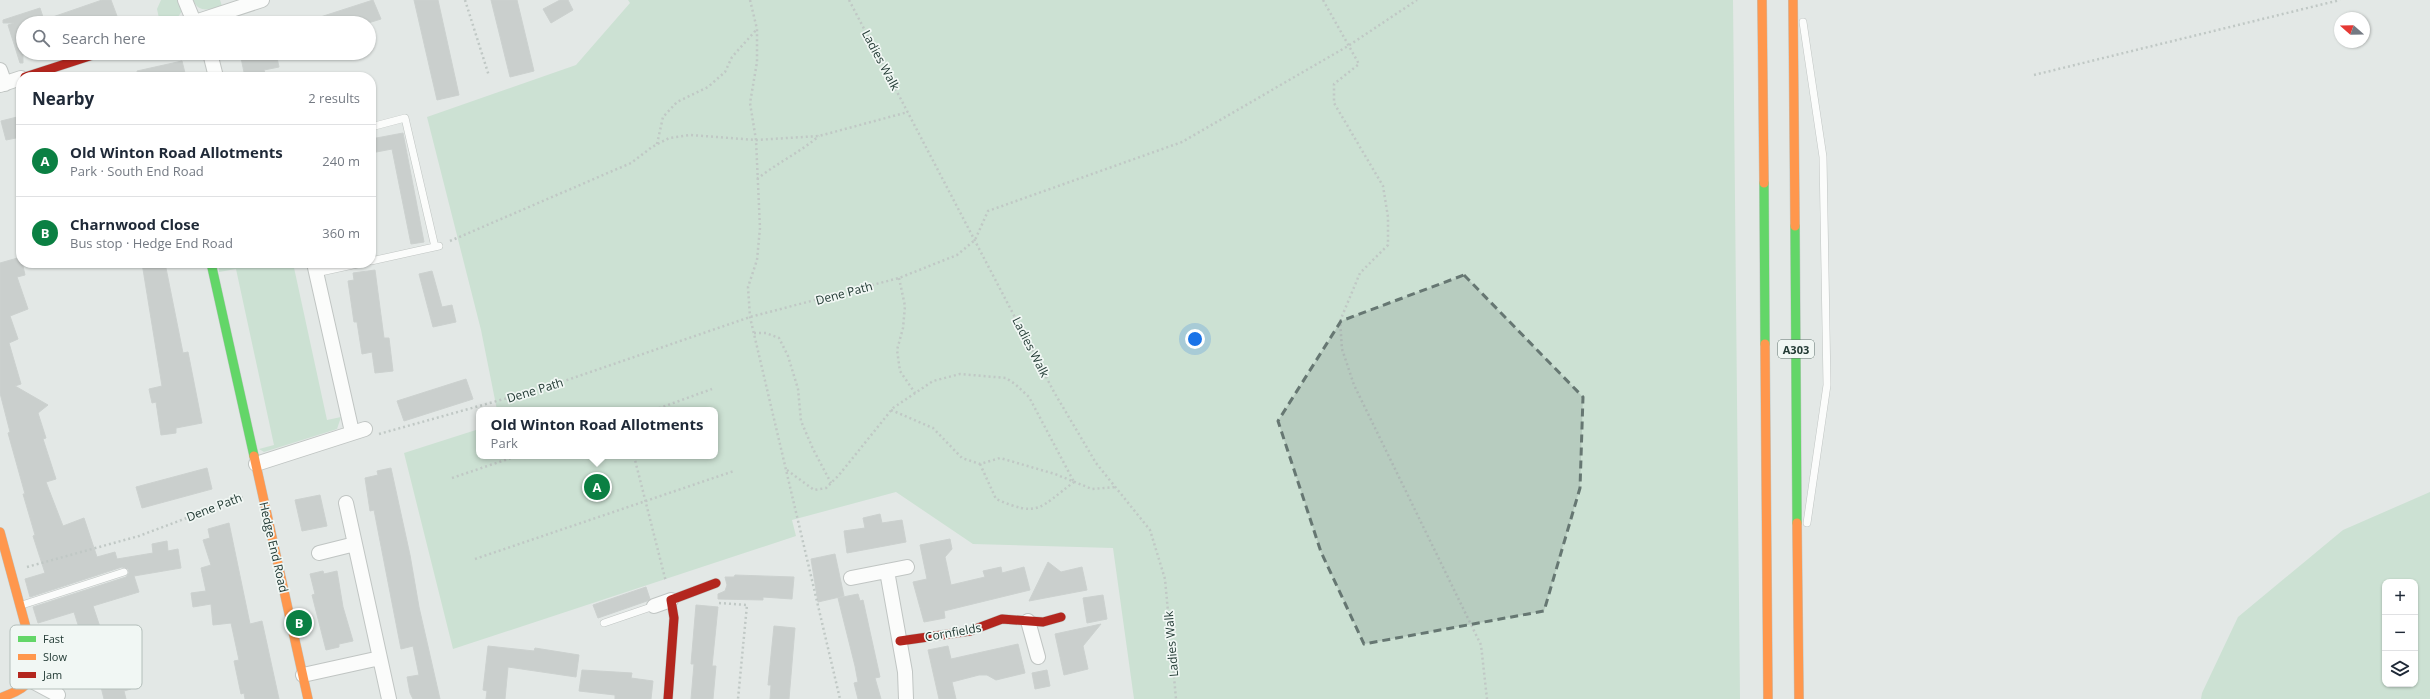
<!DOCTYPE html>
<html lang="en">
<head>
<meta charset="utf-8">
<style>
	body { margin:0; font-family:"Open Sans",sans-serif; background:#f2f2f3; color:#1f2937 }
	.controls { position:absolute; right:12px; bottom:12px; display:grid; overflow:hidden; border-radius:8px; box-shadow:0 1px 3px #0004 }
	.controls button { width:36px; height:36px; display:grid; place-items:center; padding:0; border:0; border-bottom:1px solid #e0e1e3; background:#fff; color:#1f2937; font:20px sans-serif }
	.compass { position:absolute; left:2334px; top:12px; width:36px; height:36px; border-radius:50%; background:#fff; box-shadow:0 1px 3px #0004; rotate:290deg }
	.you { position:absolute; left:1195px; top:339px; width:14px; height:14px; margin:-10px; border:3px solid #fff; border-radius:50%; background:#1a73e8; box-shadow:0 0 0 6px #1a73e833 }
	.badge { display:grid; place-items:center; width:26px; height:26px; border-radius:50%; background:#0b8043; color:#fff; font-size:13px; font-weight:700 }
	.pin { position:absolute; translate:-50% -50%; border:2px solid #fff; box-shadow:0 1px 4px #0006 }
	.popup { position:absolute; left:476px; top:407px; width:242px; height:52px; box-sizing:border-box; display:grid; place-content:center; border-radius:8px; background:#fff; filter:drop-shadow(0 1px 3px #0005); font-size:13px; white-space:nowrap; color:#747a83 }
	.popup b { font-size:15px; color:#1f2937 }
	.popup::after { content:''; position:absolute; left:50%; top:100%; margin-left:-8px; border:8px solid transparent; border-top-color:#fff }
	.list { margin:0; padding:0; list-style:none }
	h2 { display:flex; justify-content:space-between; align-items:center; height:52px; margin:0; padding:0 16px; font-size:17px }
	h2 small { font-size:13px; font-weight:400; color:#747a83 }
	.list li { display:grid; grid-template-columns:26px 1fr auto; gap:12px; align-items:center; box-sizing:border-box; height:72px; padding:0 16px; border-top:1px solid #e0e1e3 }
	.list b { display:block; font-size:15px; white-space:nowrap }
	.list p { margin:0; font-size:13px; white-space:nowrap; color:#747a83 }
	.list em { font-size:13px; font-style:normal; color:#747a83 }
	.icon { flex:none; width:22px; height:22px; fill:none; stroke:currentColor; stroke-width:2; stroke-linecap:round; stroke-linejoin:round }
	.map { position:relative; flex:none; width:2430px; height:699px; overflow:hidden }
	.search { position:absolute; background:#fff; box-shadow:0 1px 3px #0004; left:16px; top:16px; width:360px; height:44px; display:flex; align-items:center; gap:10px; box-sizing:border-box; padding:0 14px; border-radius:22px; color:#747a83; font-size:15px }
	.panel { position:absolute; background:#fff; box-shadow:0 1px 3px #0004; left:16px; top:72px; width:360px; height:196px; border-radius:16px }
	.map>svg:first-child { display:block }
	.green { fill:#cce1d3; fill-rule:evenodd }
	.building { fill:#cacfcd; stroke:#ccd1cf }
	.lines { fill:none; stroke-linecap:round; stroke-linejoin:round }
	.lane-casing { stroke:#c0c5c3; stroke-width:8 }
	.street-casing { stroke:#c0c5c3; stroke-width:16 }
	.fast-casing { stroke:#bfc6c3; stroke-width:10 }
	.slow-casing { stroke:#bfc6c3; stroke-width:10 }
	.jam-casing { stroke:#bfc6c3; stroke-width:10 }
	.path { stroke:#c0c8c5; stroke-width:2.5; stroke-dasharray:2 3; stroke-linecap:butt }
	.lane { stroke:#fbfcfb; stroke-width:7 }
	.street { stroke:#fbfcfb; stroke-width:14 }
	.fast { stroke:#63d668; stroke-width:9 }
	.slow { stroke:#ff974d; stroke-width:9 }
	.jam { stroke:#b3261e; stroke-width:9 }
	.marked { fill:#667772; fill-opacity:0.2; stroke:#667772; stroke-width:3; stroke-dasharray:8 5; stroke-linejoin:round }
	.labels { text-anchor:middle; dominant-baseline:central; stroke-width:3.5; stroke-linejoin:round; paint-order:stroke }
	.shield { fill:#f1f7f4; stroke:#60736e; stroke-width:1 }
	.shield-label { font-size:11px; font-weight:bold; fill:#223a34 }
	.street-label { font-size:12px; fill:#223a34; stroke:#f1f7f4 }
	.key { fill:#f1f7f4; stroke:#b3beba; stroke-width:1 }
	.key-label { font-size:11px; fill:#223a34 }
</style>
</head>
<body>
<div class="map">
<svg width="2430" height="699" viewBox="0 0 2430 699">
	<rect width="100%" height="100%" fill="#e3e8e6"/>
	<path class="green" d="M 161,0 L 181,0 L 182,11 L 176,20 L 160,23 L 157,9 Z
		M 193,0 L 220,0 L 222,6 C 211,9 199,14 193,0 Z
		M 628,0 L 1733,0 L 1740,699 L 1134,699 L 1113,548 L 973,544 L 896,492 L 792,520 L 796,536 L 453,649 L 404,453 L 479,429 L 479,456 L 715,456 L 715,410 L 497,410 L 481,330 L 427,117 L 576,65 L 630,3 Z
		M 219,263 L 293,263 L 327,420 L 341,417 L 337,429 L 264,452 L 259,449 L 274,445 L 236,269 L 219,272 Z
		M 2430,492 L 2430,699 L 2201,699 L 2202,693 L 2238,617 L 2343,530 ZM 2385,582 L 2415,582 L 2415,684 L 2385,684 Z"/>
	<path class="building" d="M 102,0 L 111,0 L 117,16 L 98,23 L 23,23 L 23,63 L 20,63 L 8,25 L 14,23 L 3,23 L 3,20 L 40,8 L 44,20 Z
		M 373,0 L 381,19 L 368,23 L 312,23 L 311,20 Z
		M 414,0 L 438,0 L 459,95 L 437,100 Z
		M 491,0 L 517,0 L 534,71 L 510,77 Z
		M 560,0 L 568,0 L 573,10 L 551,23 L 543,9 Z
		M 240,53 L 276,53 L 279,67 L 264,70 L 266,77 L 245,77 Z
		M 182,61 L 186,77 L 138,77 L 137,71 Z
		M 21,116 L 21,137 L 6,140 L 1,121 Z
		M 403,133 L 424,242 L 411,244 L 392,149 L 371,153 L 371,139 Z
		M 21,257 L 25,275 L 17,277 L 28,309 L 10,316 L 18,339 L 9,343 L 21,384 L 15,386 L 48,405 L 38,413 L 46,438 L 43,439 L 56,479 L 46,482 L 63,526 L 84,518 L 97,557 L 115,552 L 117,559 L 153,553 L 152,544 L 167,541 L 168,551 L 178,549 L 181,568 L 134,576 L 139,592 L 93,606 L 103,636 L 108,634 L 114,653 L 120,651 L 131,689 L 124,691 L 126,699 L 104,699 L 92,651 L 87,653 L 74,612 L 38,623 L 33,607 L 126,577 L 129,573 L 128,569 L 122,567 L 30,597 L 25,579 L 45,573 L 33,536 L 35,535 L 23,494 L 25,494 L 8,433 L 10,432 L 0,393 L 0,263 Z
		M 142,263 L 165,263 L 183,353 L 188,352 L 202,423 L 176,428 L 176,433 L 161,435 L 156,402 L 152,403 L 149,389 L 162,386 Z
		M 375,270 L 384,338 L 389,338 L 393,371 L 375,373 L 372,352 L 362,354 L 357,322 L 354,322 L 348,281 L 354,280 L 353,273 Z
		M 432,271 L 442,307 L 452,305 L 456,322 L 433,327 L 419,274 Z
		M 466,379 L 473,399 L 404,421 L 397,401 Z
		M 207,468 L 212,489 L 142,508 L 136,487 Z
		M 391,468 L 410,555 L 419,607 L 440,699 L 413,699 L 410,693 L 407,677 L 419,675 L 413,646 L 401,649 L 374,510 L 370,511 L 365,478 L 378,475 L 377,471 Z
		M 320,495 L 327,526 L 302,531 L 295,500 Z
		M 880,514 L 882,523 L 902,520 L 906,542 L 847,553 L 844,531 L 865,528 L 863,518 Z
		M 229,523 L 250,624 L 262,621 L 279,699 L 245,699 L 244,693 L 241,694 L 234,661 L 239,660 L 231,623 L 213,625 L 211,604 L 193,607 L 191,593 L 206,591 L 201,568 L 211,565 L 203,540 L 210,538 L 208,529 Z
		M 950,539 L 952,549 L 945,557 L 951,585 L 985,577 L 983,571 L 1001,567 L 1002,573 L 1024,567 L 1030,590 L 944,611 L 945,618 L 924,622 L 913,582 L 927,579 L 920,545 Z
		M 835,554 L 844,596 L 818,602 L 811,559 Z
		M 1048,562 L 1061,572 L 1082,567 L 1087,590 L 1029,601 Z
		M 323,571 L 324,574 L 337,571 L 343,607 L 353,641 L 339,644 L 339,647 L 326,650 L 312,595 L 315,594 L 310,574 Z
		M 735,575 L 794,577 L 792,599 L 763,597 L 763,600 L 718,599 L 718,594 L 725,591 L 727,585 L 725,577 L 734,577 Z
		M 646,587 L 650,599 L 647,601 L 598,618 L 593,605 Z
		M 858,594 L 860,601 L 863,600 L 880,677 L 875,678 L 881,699 L 858,699 L 854,683 L 858,682 L 855,666 L 838,598 Z
		M 1103,595 L 1107,619 L 1087,623 L 1083,598 Z
		M 696,605 L 718,607 L 712,666 L 716,666 L 713,699 L 691,699 L 694,664 L 691,664 Z
		M 1101,624 L 1083,646 L 1088,669 L 1064,675 L 1055,634 Z
		M 774,626 L 795,628 L 789,699 L 770,699 L 771,685 L 768,685 Z
		M 1018,644 L 1025,673 L 996,680 L 987,675 L 979,675 L 952,682 L 956,699 L 939,699 L 928,650 L 948,646 L 951,659 Z
		M 488,646 L 534,651 L 535,648 L 579,655 L 576,677 L 508,667 L 505,699 L 486,699 L 487,691 L 483,690 Z
		M 582,670 L 632,673 L 631,678 L 653,681 L 651,699 L 615,699 L 615,695 L 579,691 Z
		M 1047,670 L 1050,686 L 1035,689 L 1032,673 Z"/>
	<g class="lines">
		<defs>
			<path id="lane" d="M 1803,22 L 1823,157 L 1827,385 L 1807,523
				M 371,127 L 405,118 L 435,247
				M 371,261 L 439,246
				M 316,273 L 362,263
				M 22,605 L 124,572
				M 604,623 L 654,606"/>
			<path id="street" d="M 185,0 L 194,22
				M 192,23 L 262,0
				M 210,53 L 216,77
				M 0,70 L 5,84
				M 0,85 L 21,78
				M 314,263 L 352,432
				M 256,464 L 365,429
				M 346,503 L 389,699
				M 319,553 L 355,544
				M 887,571 L 905,672 L 906,699
				M 851,578 L 907,567
				M 654,606 L 671,600
				M 1028,621 L 1038,657
				M 303,675 L 380,658
				M 32,681 L 58,695"/>
			<path id="fast" d="M 1764,183 L 1765,344
				M 1795,226 L 1797,523
				M 211,263 L 254,456"/>
			<path id="slow" d="M 1762,0 L 1764,183
				M 1793,0 L 1795,226
				M 1765,344 L 1768,699
				M 254,456 L 308,699
				M 1797,523 L 1799,699
				M 0,532 L 34,657 C 34,685 24,689 0,698"/>
			<path id="jam" d="M 25,77 L 99,53
				M 900,641 L 970,631 L 1002,619 L 1043,622 L 1061,617
				M 668,699 L 674,618 L 671,600 L 716,583"/>
		</defs>
		<use href="#lane" class="lane-casing"/>
		<use href="#street" class="street-casing"/>
		<use href="#fast" class="fast-casing"/>
		<use href="#slow" class="slow-casing"/>
		<use href="#jam" class="jam-casing"/>
		<path class="path" d="M 465,0 L 489,76
			M 750,0 L 757,29 L 757,62 L 750,103 L 756,140 L 760,228 L 757,260 L 748,287 L 750,317 L 840,699
			M 849,0 L 1054,392 L 1096,463 L 1150,530 L 1165,579 L 1176,699
			M 1323,0 L 1359,64 L 1334,84 L 1334,103 L 1383,186 L 1388,217 L 1388,245 L 1360,273 L 1340,321 L 1342,349 L 1354,385 L 1481,645 L 1487,699
			M 2034,75 L 2340,0
			M 657,144 L 663,117 L 677,102 L 708,87 L 725,72 L 732,57 L 757,29
			M 757,179 C 777,163 799,153 819,136
			M 450,241 L 631,163 L 652,147 L 669,138 L 690,135 L 756,140 L 819,136 L 908,112
			M 899,278 L 905,306 L 903,328 L 897,350 L 900,371 L 915,393
			M 754,333 L 766,333 L 779,338 L 788,356 L 798,389 L 801,421 L 813,449 L 831,483
			M 654,410 L 712,389
			M 891,410 L 933,428 L 962,458 L 980,464 L 1000,458 L 1055,474 L 1092,489 L 1116,487
			M 379,434 L 547,387 L 750,317 L 899,278 L 957,255 L 975,240 L 988,211 L 1182,142 L 1348,46 L 1417,0
			M 634,456 L 666,582
			M 980,464 L 996,499 C 1039,518 1039,508 1074,482
			M 787,470 L 814,490 L 826,488 L 839,475 L 893,408 L 933,381 L 960,374 L 1006,378 L 1015,384 L 1029,397 L 1074,482
			M 452,478 L 517,456
			M 475,559 L 734,471
			M 27,567 L 139,536 L 245,496
			M 719,603 L 747,605 L 738,699"/>
		<use href="#lane" class="lane"/>
		<use href="#street" class="street"/>
		<use href="#fast" class="fast"/>
		<use href="#slow" class="slow"/>
		<use href="#jam" class="jam"/>
	</g>
	<path class="marked" d="M 1464,275 L 1583,397 L 1580,488 L 1544,611 L 1364,644 L 1321,552 L 1278,421 L 1341,321 Z"/>
	<g class="labels">
		<rect class="shield" x="1778" y="340" width="36" height="18" rx="3"/>
		<g class="shield-label">
			<text x="1796" y="349">A303</text>
		</g>
		<g class="street-label">
			<text transform="translate(881 60) rotate(62)">Ladies Walk</text>
			<text transform="translate(844 293) rotate(-15)">Dene Path</text>
			<text transform="translate(1031 347) rotate(63)">Ladies Walk</text>
			<text transform="translate(535 390) rotate(-17)">Dene Path</text>
			<text transform="translate(214 507) rotate(-21)">Dene Path</text>
			<text transform="translate(274 547) rotate(77)">Hedge End Road</text>
			<text transform="translate(953 632) rotate(-10)">Cornfields</text>
			<text transform="translate(1171 644) rotate(-95)">Ladies Walk</text>
		</g>
	</g>
	<rect x="10" y="625" width="132" height="64" rx="6" class="key"/>
	<rect x="18" y="636" width="18" height="6" fill="#63d668"/>
	<rect x="18" y="654" width="18" height="6" fill="#ff974d"/>
	<rect x="18" y="672" width="18" height="6" fill="#b3261e"/>
	<g class="key-label">
		<text x="43" y="643">Fast</text>
		<text x="43" y="661">Slow</text>
		<text x="43" y="679">Jam</text>
	</g>
</svg>
<div class="controls">
<button>+</button>
<button>−</button>
<button><svg class="icon" aria-label="layers" viewBox="0 0 24 24"><path d="M12 4l9 5-9 5-9-5zM3 14l9 5 9-5"/></svg></button>
</div>
<svg class="compass" viewBox="-18 -18 36 36"><path d="M0-13l5 13h-10z" fill="#e53935"/><path d="M0 13l5-13h-10z" fill="#747a83"/></svg>
<div class="you"></div>
<div class="pin badge" style="left:597px;top:487px">A</div>
<div class="popup"><b>Old Winton Road Allotments</b>Park</div>
<div class="pin badge" style="left:299px;top:623px">B</div>
<div class="search"><svg class="icon" aria-label="search" viewBox="0 0 24 24"><circle cx="10" cy="10" r="6"/><path d="M15 15l6 6"/></svg>Search here</div>
<section class="panel">
<h2>Nearby<small>2 results</small></h2>
<ul class="list">
<li><span class="badge">A</span><div><b>Old Winton Road Allotments</b><p>Park · South End Road</p></div><em>240 m</em></li>
<li><span class="badge">B</span><div><b>Charnwood Close</b><p>Bus stop · Hedge End Road</p></div><em>360 m</em></li>
</ul>
</section>
</div>
</body>
</html>
